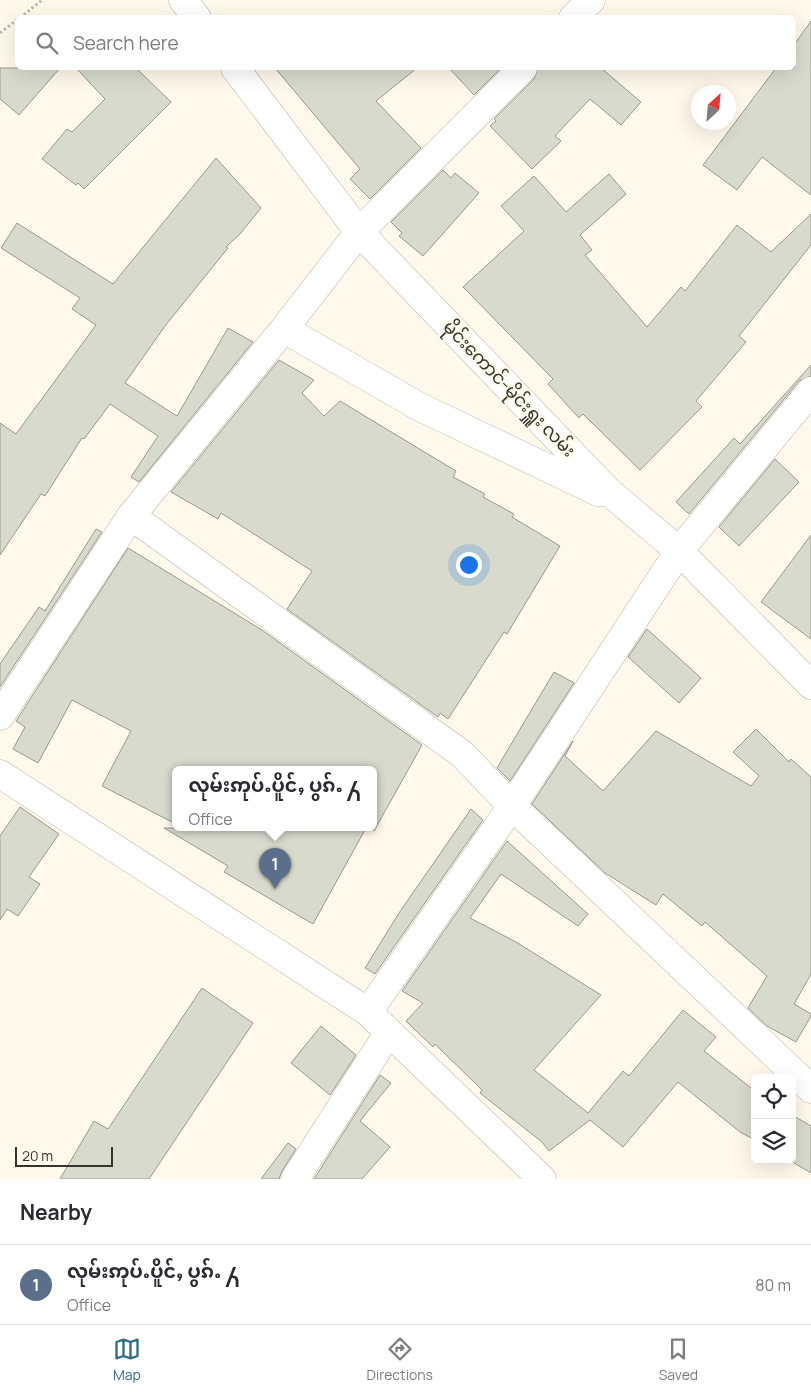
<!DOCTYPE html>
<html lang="en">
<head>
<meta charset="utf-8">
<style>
	body { margin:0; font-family:Manrope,"Noto Sans Myanmar",sans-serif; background:#f7f7f7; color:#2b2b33 }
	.controls { position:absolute; right:15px; bottom:15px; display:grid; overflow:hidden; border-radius:8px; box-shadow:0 5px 20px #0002 }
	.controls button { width:45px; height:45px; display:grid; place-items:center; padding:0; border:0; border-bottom:1px solid #e1e1e2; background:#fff; color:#2b2b33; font:25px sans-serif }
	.compass { position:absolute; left:691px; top:85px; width:45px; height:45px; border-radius:50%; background:#fff; box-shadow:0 5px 20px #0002; rotate:26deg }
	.scale { position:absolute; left:15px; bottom:12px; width:98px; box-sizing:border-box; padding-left:5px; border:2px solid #35332e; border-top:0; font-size:14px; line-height:18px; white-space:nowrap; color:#35332e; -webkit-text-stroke:4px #fff9ec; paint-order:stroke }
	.you { position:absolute; left:468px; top:564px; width:18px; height:18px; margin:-12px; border:4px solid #fff; border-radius:50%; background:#1a73e8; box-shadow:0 0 0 8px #1a73e833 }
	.badge { display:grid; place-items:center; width:32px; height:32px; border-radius:50%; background:#306a83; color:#fff; font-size:16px; font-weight:700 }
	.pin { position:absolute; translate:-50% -41px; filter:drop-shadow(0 1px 2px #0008) }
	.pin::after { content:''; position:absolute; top:26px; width:18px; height:15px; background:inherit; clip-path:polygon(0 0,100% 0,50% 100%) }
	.popup { position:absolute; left:172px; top:766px; width:205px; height:65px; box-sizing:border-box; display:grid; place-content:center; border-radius:8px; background:#fff; filter:drop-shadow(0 1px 4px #0005); font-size:16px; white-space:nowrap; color:#7c7c81 }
	.popup b { font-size:19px; color:#2b2b33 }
	.popup::after { content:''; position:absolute; left:50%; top:100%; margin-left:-10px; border:10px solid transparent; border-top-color:#fff }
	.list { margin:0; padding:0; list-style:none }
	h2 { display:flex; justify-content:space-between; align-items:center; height:65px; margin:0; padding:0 20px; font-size:21px }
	h2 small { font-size:16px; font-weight:400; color:#7c7c81 }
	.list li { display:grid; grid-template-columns:32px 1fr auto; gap:15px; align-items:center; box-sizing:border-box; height:80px; padding:0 20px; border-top:1px solid #e1e1e2 }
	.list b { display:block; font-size:19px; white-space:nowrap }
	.list p { margin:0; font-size:16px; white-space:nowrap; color:#7c7c81 }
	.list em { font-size:16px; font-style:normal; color:#7c7c81 }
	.icon { flex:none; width:28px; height:28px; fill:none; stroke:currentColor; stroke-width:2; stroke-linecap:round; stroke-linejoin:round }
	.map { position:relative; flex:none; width:811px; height:1179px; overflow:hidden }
	.search { position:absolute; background:#fff; box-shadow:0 5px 20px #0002; left:15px; right:15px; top:15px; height:55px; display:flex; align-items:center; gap:12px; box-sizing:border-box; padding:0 18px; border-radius:8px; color:#7c7c81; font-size:19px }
	.sheet { height:145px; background:#fff }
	nav { display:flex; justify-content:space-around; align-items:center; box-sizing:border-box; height:70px; border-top:1px solid #e1e1e2; background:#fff; font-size:14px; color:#7c7c81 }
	nav a { display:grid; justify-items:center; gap:2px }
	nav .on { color:#306a83 }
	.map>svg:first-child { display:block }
	.building { fill:#d8dacd; stroke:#97998c }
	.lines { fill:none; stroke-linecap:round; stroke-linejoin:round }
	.street-casing { stroke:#b6b1a5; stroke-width:29 }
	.secondary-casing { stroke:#b6b1a5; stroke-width:29 }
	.path { stroke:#c1bcb2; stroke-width:3; stroke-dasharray:2.5 2.5; stroke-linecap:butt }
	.street { stroke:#fff; stroke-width:28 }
	.secondary { stroke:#fff; stroke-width:28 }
	.labels { text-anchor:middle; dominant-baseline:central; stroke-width:5; stroke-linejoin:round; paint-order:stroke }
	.street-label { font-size:18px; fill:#35332e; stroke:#fff9ec }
</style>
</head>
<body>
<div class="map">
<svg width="811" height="1179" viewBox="0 0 811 1179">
	<rect width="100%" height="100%" fill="#fff9ec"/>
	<path class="building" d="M 811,21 L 811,195 L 762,157 L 737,190 L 703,165 L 776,68 L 794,68 L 794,45 Z
		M 0,68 L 60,68 L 19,115 L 0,99 Z
		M 76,68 L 136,68 L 171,102 L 84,189 L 78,183 L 76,185 L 42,159 L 67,129 L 72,132 L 105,99 Z
		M 275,68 L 417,68 L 376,101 L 421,148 L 370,199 L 350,179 L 360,169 Z
		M 449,68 L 501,68 L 474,95 Z
		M 538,68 L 601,68 L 641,102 L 621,125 L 590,99 L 555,136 L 561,141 L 532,169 L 490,126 L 496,121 L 494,119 L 534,79 Z
		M 216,158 L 261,208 L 240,234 L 226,247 L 228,248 L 165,326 L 125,383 L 177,416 L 228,328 L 253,342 L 139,482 L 131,477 L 158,436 L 110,404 L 84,439 L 82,438 L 45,496 L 41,494 L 0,555 L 0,423 L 16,434 L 96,325 L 72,309 L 80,298 L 1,248 L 17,223 L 113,284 Z
		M 443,170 L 451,178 L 455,173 L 479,193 L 423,256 L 399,236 L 402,233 L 391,222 Z
		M 609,174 L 626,194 L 580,235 L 592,250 L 585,255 L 647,327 L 681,287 L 685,291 L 737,225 L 771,252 L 811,214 L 811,245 L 739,336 L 746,342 L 696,401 L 702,407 L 640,470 L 583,414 L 579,418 L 548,384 L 553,379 L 463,287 L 524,231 L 501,206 L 534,176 L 566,212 Z
		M 279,360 L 314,380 L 302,393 L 324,416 L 340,401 L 456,471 L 453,477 L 485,494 L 483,497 L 514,514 L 512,517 L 560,546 L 507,634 L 504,632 L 448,719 L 440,713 L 438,717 L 287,609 L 312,571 L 221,513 L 218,519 L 171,492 Z
		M 811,365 L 811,376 L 799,381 L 689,514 L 676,502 L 734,438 L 740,444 Z
		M 775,459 L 799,482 L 739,546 L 719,527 Z
		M 96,529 L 102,532 L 0,687 L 0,664 L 39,607 L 45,611 Z
		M 811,535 L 811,639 L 761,602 Z
		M 128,548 L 262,630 L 422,745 L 374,831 L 374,770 L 176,770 L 176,824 L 102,786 L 131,731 L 72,700 L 38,763 L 13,749 L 25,727 L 16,721 Z
		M 647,629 L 701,678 L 679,703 L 628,657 Z
		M 554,672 L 574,683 L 510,781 L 497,768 Z
		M 756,729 L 789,762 L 791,759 L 811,777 L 811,974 L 794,1004 L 811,1014 L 811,1016 L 796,1042 L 767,1026 L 748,1008 L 767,976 L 705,922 L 702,926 L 663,894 L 656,905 L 605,873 L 532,804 L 573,741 L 565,756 L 603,791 L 656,731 L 751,786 L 759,776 L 733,752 Z
		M 20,807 L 59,834 L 29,877 L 40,884 L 18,916 L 7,909 L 0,920 L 0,836 Z
		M 471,809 L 483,820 L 375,974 L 365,968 L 399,913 Z
		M 164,828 L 366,828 L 313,924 L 224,872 L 228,866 Z
		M 507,841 L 588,914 L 578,926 L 501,874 L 470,918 L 516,942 L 601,995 L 534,1070 L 588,1113 L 623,1071 L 629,1076 L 683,1010 L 716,1037 L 704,1051 L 755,1091 L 755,1140 L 740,1132 L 678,1082 L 623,1147 L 590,1120 L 549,1151 L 542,1142 L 480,1093 L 482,1090 L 435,1044 L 433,1047 L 406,1021 L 423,1003 L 402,991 Z
		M 202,988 L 253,1023 L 149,1179 L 60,1179 L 94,1121 L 108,1129 Z
		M 321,1026 L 356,1055 L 330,1095 L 291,1063 Z
		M 380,1075 L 391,1083 L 360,1121 L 390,1147 L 362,1179 L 314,1179 Z
		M 792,1115 L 811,1126 L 811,1173 L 789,1160 L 792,1160 Z
		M 288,1143 L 296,1149 L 282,1171 L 279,1179 L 261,1179 Z"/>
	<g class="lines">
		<defs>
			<path id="street" d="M 573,18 L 591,0
				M 284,329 L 418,406 L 598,492 L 609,492
				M 131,516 L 462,754 L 512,806 L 811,1089
				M 0,716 L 131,516 L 284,329 L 359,232 L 523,68
				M 0,774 L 368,1012 L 542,1179
				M 368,1012 L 512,806 L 679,551 L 811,391
				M 295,1179 L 389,1032"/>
			<path id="secondary" d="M 183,0 L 197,18
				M 235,68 L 359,232 L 609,492 L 679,551 L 811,685"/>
		</defs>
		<use href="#street" class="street-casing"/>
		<use href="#secondary" class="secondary-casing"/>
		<path class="path" d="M 20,18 L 42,0
			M 0,33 L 18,19"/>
		<use href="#street" class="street"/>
		<use href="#secondary" class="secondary"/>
	</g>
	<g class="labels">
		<g class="street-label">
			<text transform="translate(510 388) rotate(46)">မိုင်းကောင်-မိုင်းရှူး လမ်း</text>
		</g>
	</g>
</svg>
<div class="controls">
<button><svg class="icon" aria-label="locate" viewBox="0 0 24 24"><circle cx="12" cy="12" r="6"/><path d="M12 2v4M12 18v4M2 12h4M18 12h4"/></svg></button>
<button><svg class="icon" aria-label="layers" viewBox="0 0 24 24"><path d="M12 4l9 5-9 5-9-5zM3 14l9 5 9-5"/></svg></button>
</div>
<svg class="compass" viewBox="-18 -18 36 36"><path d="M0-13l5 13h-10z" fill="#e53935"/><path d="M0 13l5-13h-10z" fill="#7c7c81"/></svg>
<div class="scale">20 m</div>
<div class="you"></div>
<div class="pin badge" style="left:275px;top:889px;background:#5c6f8a">1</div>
<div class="popup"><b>လုမ်းဢုပ်ႉပိူင်ႇ ပွၵ်ႉ ႓</b>Office</div>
<div class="search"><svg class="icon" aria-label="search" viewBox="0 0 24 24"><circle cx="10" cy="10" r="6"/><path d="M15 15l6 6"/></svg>Search here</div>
</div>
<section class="sheet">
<h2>Nearby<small></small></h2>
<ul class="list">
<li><span class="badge" style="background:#5c6f8a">1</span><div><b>လုမ်းဢုပ်ႉပိူင်ႇ ပွၵ်ႉ ႓</b><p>Office</p></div><em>80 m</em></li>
</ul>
</section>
<nav>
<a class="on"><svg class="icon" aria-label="map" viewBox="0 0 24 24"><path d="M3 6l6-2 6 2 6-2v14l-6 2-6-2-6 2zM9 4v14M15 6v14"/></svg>Map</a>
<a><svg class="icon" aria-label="directions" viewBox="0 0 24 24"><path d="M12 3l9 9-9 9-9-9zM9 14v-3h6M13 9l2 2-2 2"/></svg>Directions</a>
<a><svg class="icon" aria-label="saved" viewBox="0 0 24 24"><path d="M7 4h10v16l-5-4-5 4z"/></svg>Saved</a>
</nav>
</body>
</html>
